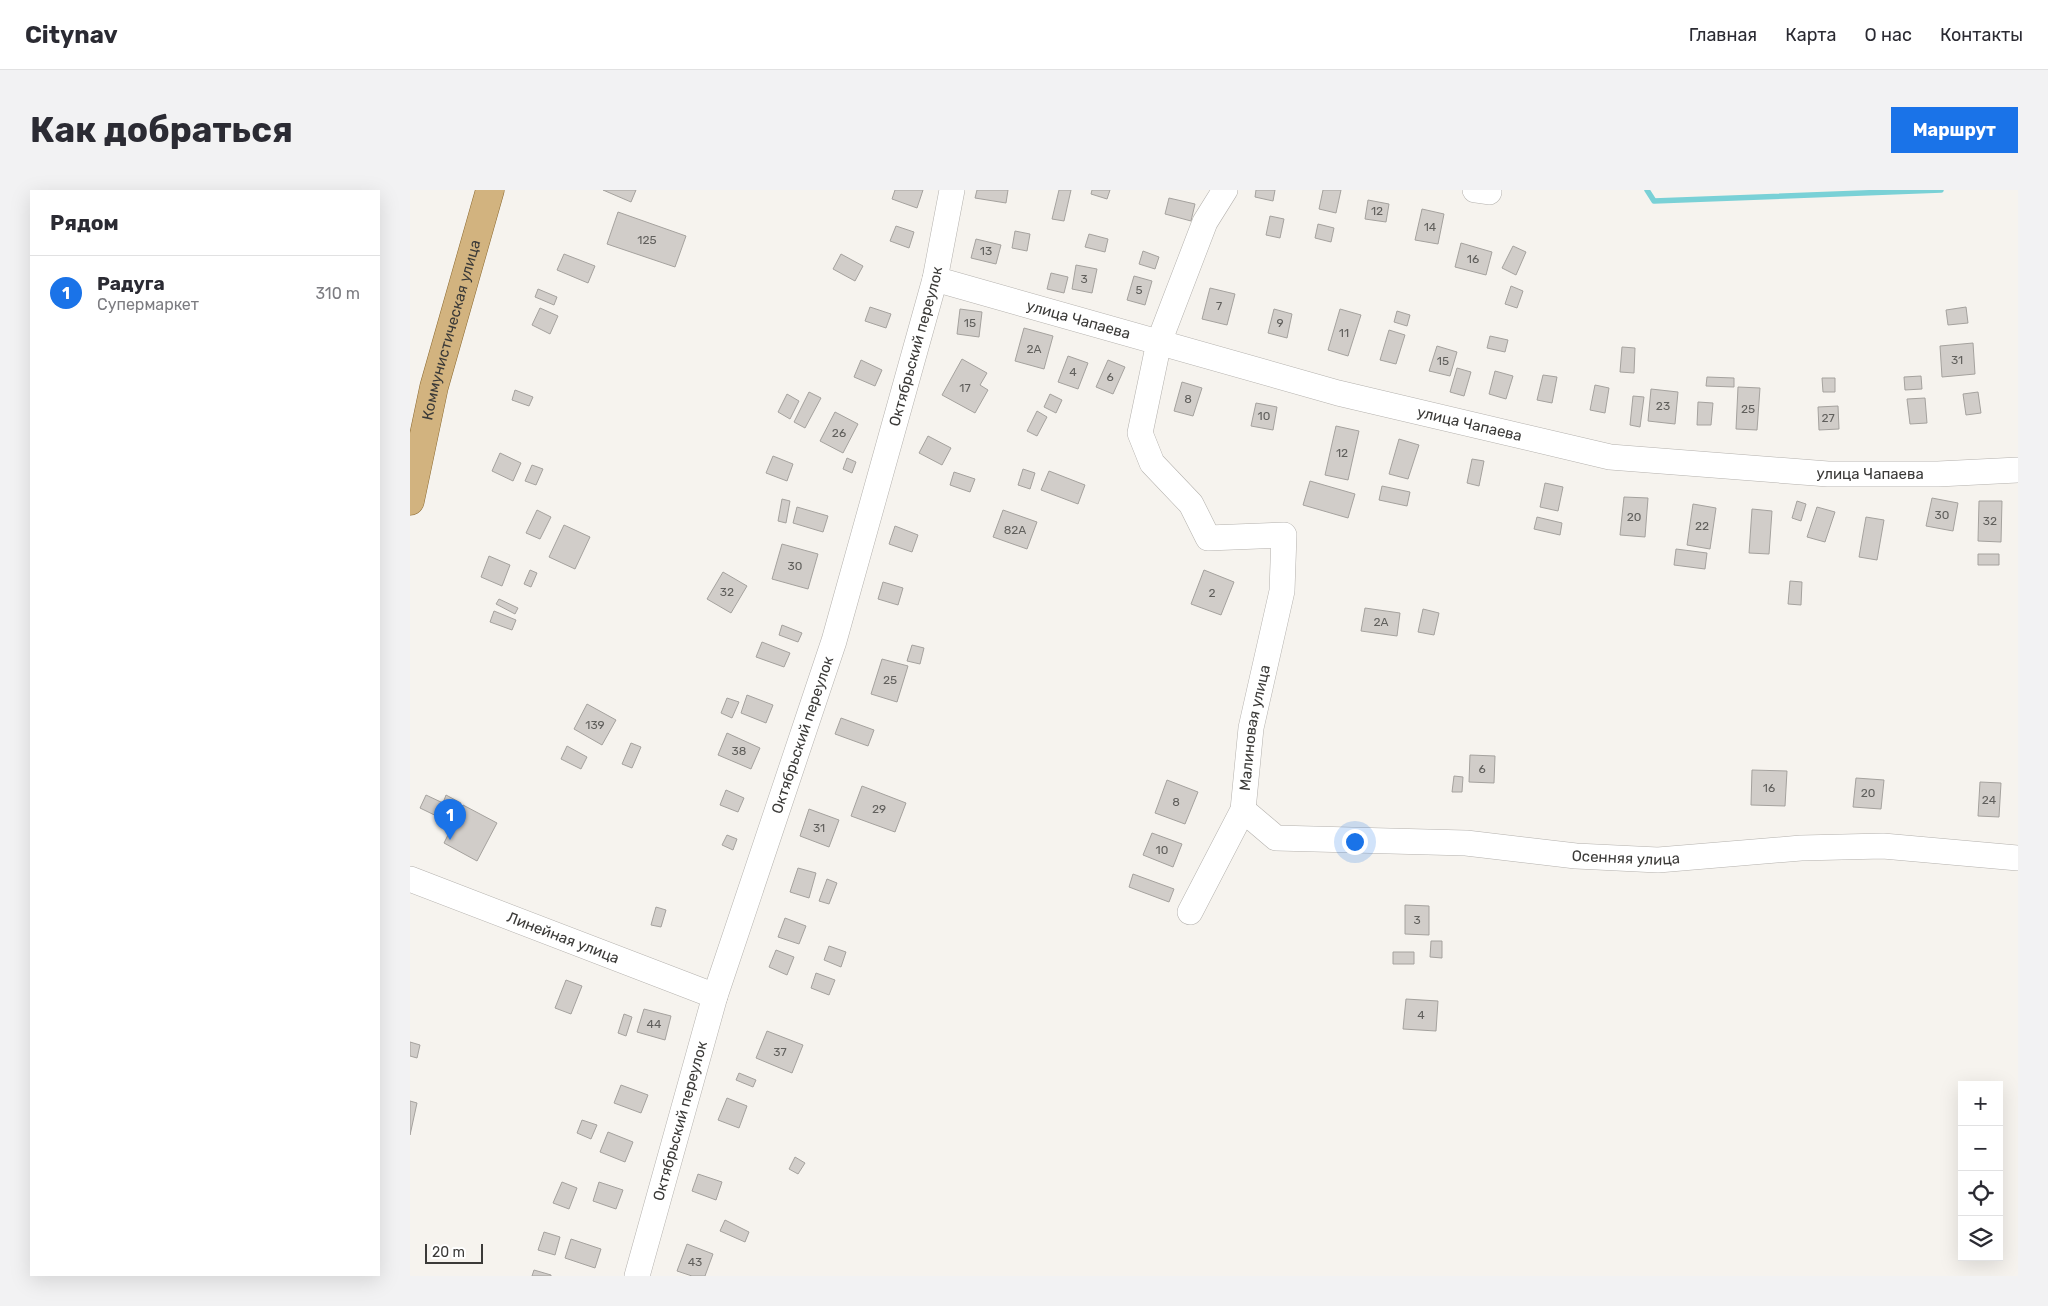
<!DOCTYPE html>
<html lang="ru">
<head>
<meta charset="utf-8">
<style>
	body { margin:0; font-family:Rubik,sans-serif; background:#f2f2f3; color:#2b2b33 }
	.controls { position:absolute; right:15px; bottom:15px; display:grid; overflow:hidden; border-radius:0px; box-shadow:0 5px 20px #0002 }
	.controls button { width:45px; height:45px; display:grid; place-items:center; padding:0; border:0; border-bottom:1px solid #e1e1e2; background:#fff; color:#2b2b33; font:25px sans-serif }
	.scale { position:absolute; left:15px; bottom:12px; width:58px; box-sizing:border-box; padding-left:5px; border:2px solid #3b3a38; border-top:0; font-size:14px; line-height:18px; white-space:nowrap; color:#3b3a38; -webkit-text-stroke:4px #fff; paint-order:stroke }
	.you { position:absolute; left:944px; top:651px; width:18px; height:18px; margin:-12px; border:4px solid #fff; border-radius:50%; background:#1a73e8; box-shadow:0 0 0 8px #1a73e833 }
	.badge { display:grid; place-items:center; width:32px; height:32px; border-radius:50%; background:#1a73e8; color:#fff; font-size:16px; font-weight:700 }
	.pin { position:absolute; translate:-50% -41px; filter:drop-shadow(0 1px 2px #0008) }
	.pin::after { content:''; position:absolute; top:26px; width:18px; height:15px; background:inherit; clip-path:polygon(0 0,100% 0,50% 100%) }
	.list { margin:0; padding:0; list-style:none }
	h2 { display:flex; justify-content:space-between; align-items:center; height:65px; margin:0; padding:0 20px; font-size:21px }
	h2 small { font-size:16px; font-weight:400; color:#7c7c81 }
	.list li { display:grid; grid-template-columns:32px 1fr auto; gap:15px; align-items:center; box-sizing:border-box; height:75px; padding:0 20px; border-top:1px solid #e1e1e2 }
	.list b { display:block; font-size:19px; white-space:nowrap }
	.list p { margin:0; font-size:16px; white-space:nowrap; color:#7c7c81 }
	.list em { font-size:16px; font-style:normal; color:#7c7c81 }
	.icon { flex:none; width:28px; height:28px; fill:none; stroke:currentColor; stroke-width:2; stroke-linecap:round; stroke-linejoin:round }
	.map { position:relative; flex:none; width:1608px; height:1086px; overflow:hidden; border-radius:0px }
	header { display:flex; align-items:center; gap:30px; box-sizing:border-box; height:70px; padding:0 25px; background:#fff; border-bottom:1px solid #e1e1e2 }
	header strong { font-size:24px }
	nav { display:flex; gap:28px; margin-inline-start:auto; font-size:18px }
	.intro { display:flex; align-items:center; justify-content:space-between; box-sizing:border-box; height:120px; padding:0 30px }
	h1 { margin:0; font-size:35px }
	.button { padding:12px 22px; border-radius:0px; background:#1a73e8; color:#fff; font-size:18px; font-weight:700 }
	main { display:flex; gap:30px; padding:0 30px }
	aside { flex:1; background:#fff; border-radius:0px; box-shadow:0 5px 20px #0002 }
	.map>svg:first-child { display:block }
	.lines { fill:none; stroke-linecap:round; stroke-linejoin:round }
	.stream { stroke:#7ad1d6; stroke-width:5.5 }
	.building { fill:#d1cdc9; stroke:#a5a29e }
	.minor-casing { stroke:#b4b1ad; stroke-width:26 }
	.major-casing { stroke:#8a682f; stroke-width:29 }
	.minor { stroke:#fff; stroke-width:25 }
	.major { stroke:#d2b37f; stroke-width:28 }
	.labels { text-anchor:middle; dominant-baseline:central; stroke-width:4.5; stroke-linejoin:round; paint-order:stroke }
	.number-label { font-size:12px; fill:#605f5c }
	.street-label { font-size:15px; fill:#3b3a38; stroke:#fff }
</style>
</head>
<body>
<header>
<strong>Citynav</strong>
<nav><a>Главная</a><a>Карта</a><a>О нас</a><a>Контакты</a></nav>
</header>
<div class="intro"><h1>Как добраться</h1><a class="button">Маршрут</a></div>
<main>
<aside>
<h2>Рядом<small></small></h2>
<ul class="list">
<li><span class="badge">1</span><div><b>Радуга</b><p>Супермаркет</p></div><em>310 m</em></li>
</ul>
</aside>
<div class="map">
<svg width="1608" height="1086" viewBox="0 0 1608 1086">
	<rect width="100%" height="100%" fill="#f6f3ee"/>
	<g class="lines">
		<path class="stream" d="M 1237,0 L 1244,11 L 1531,0"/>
	</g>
	<path class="building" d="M 193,0 L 226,0 L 221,12 Z
		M 485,0 L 513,0 L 507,18 L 482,9 Z
		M 567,0 L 598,0 L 596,13 L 565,8 Z
		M 649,0 L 661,0 L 654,31 L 642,29 Z
		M 682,0 L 700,0 L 697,9 L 681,4 Z
		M 846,0 L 865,0 L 863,11 L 845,7 Z
		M 913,0 L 931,0 L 926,23 L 909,19 Z
		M 759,8 L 785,14 L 781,31 L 755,24 Z
		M 958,10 L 979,14 L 976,32 L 955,29 Z
		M 1012,19 L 1034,24 L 1028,54 L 1005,50 Z
		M 208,22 L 276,46 L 265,77 L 197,54 Z
		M 860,26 L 874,29 L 870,48 L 856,45 Z
		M 908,34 L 924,38 L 921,52 L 905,48 Z
		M 486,36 L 504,42 L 499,58 L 480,51 Z
		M 605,41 L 620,44 L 617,61 L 602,58 Z
		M 679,44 L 698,49 L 695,62 L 675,57 Z
		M 566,49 L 591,55 L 586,74 L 561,68 Z
		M 1051,53 L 1082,62 L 1076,85 L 1045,77 Z
		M 1103,56 L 1116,62 L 1106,85 L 1092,78 Z
		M 733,61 L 749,67 L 745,79 L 729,74 Z
		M 154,64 L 185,76 L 178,93 L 147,80 Z
		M 431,64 L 453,76 L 445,91 L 423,79 Z
		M 666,75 L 687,79 L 682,103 L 662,99 Z
		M 641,83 L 658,87 L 654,103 L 637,99 Z
		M 724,86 L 742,91 L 735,115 L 717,110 Z
		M 1101,96 L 1113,101 L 1107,118 L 1095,114 Z
		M 800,98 L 825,104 L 817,135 L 792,129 Z
		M 128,99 L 147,107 L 144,115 L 125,107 Z
		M 460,117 L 481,124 L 476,138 L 455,131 Z
		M 1556,117 L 1558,133 L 1538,135 L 1536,120 Z
		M 130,118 L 148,126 L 140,144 L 122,135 Z
		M 550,119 L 572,122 L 569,147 L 547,144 Z
		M 864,119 L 882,124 L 877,148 L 858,143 Z
		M 930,119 L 951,125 L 938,166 L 918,160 Z
		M 987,121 L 1000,125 L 997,136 L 984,132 Z
		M 614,138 L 643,146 L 634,179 L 605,171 Z
		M 979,140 L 995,145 L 986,174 L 970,170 Z
		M 1080,146 L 1098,150 L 1095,162 L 1077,158 Z
		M 1563,153 L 1565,184 L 1532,187 L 1530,156 Z
		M 1027,156 L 1047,162 L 1040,186 L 1019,181 Z
		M 1212,157 L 1225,158 L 1224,183 L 1210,182 Z
		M 658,166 L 678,173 L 668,199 L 648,192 Z
		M 552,169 L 577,183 L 570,195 L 578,200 L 565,223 L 532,205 Z
		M 451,170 L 472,180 L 465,196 L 444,187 Z
		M 698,170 L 715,177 L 703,204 L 686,197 Z
		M 1047,178 L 1061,182 L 1054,206 L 1040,202 Z
		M 1085,181 L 1103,186 L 1096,209 L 1079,204 Z
		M 1133,185 L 1147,187 L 1142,213 L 1127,210 Z
		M 1511,186 L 1512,199 L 1495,200 L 1494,187 Z
		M 1297,187 L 1324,188 L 1324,197 L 1296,196 Z
		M 1412,188 L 1425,188 L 1425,202 L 1413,202 Z
		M 772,192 L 792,198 L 783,226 L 764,221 Z
		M 1185,195 L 1199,198 L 1195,223 L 1180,220 Z
		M 1328,197 L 1350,198 L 1347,240 L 1326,239 Z
		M 1241,199 L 1268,202 L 1265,234 L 1238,231 Z
		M 105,200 L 123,207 L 119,216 L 102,210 Z
		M 399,202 L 411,208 L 395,238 L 384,232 Z
		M 1568,202 L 1571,223 L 1556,225 L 1553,204 Z
		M 377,204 L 389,211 L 380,229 L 368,222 Z
		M 640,204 L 652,210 L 646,223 L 634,217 Z
		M 1223,206 L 1234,207 L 1230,237 L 1220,235 Z
		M 1515,208 L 1517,233 L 1500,234 L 1497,209 Z
		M 1288,212 L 1303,213 L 1301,235 L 1287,235 Z
		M 846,213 L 867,217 L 863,240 L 841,236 Z
		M 1428,216 L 1429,239 L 1409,240 L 1408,217 Z
		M 627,221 L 637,227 L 627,246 L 617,241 Z
		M 425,222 L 448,234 L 433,263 L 410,251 Z
		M 926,236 L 949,241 L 938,290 L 915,285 Z
		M 518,246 L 541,258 L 532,275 L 509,263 Z
		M 989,249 L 1009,255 L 998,289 L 979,284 Z
		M 90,263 L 111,273 L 103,291 L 82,281 Z
		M 363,266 L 383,274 L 377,291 L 356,283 Z
		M 437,268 L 446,272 L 442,283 L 433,279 Z
		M 1062,269 L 1074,271 L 1069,296 L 1057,293 Z
		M 122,275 L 133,279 L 126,295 L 115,291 Z
		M 613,279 L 625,283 L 620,299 L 608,295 Z
		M 639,281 L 675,295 L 668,314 L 631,300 Z
		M 544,282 L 565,289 L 560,302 L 540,295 Z
		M 900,291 L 945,304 L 938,328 L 893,315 Z
		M 1135,293 L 1153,297 L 1148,321 L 1130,317 Z
		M 972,296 L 1000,302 L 997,316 L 969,310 Z
		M 1214,307 L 1238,308 L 1235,347 L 1210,345 Z
		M 1522,308 L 1548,313 L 1543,341 L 1516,336 Z
		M 372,309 L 380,311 L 376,333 L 368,331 Z
		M 1387,311 L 1396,314 L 1391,331 L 1382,328 Z
		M 1569,311 L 1592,311 L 1591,352 L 1568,351 Z
		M 1283,314 L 1306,318 L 1300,359 L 1277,355 Z
		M 387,317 L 418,326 L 413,342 L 383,333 Z
		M 1407,317 L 1425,322 L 1415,352 L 1397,347 Z
		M 1342,319 L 1362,321 L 1359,364 L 1339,363 Z
		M 127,320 L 141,327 L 130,349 L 116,343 Z
		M 593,320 L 627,332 L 617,359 L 583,347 Z
		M 1127,327 L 1152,333 L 1150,345 L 1124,339 Z
		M 1456,327 L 1474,330 L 1467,370 L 1449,367 Z
		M 154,335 L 180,347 L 165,379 L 139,367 Z
		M 485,336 L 508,345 L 502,362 L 479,354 Z
		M 372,354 L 408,364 L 398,399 L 362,389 Z
		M 1266,359 L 1297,363 L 1295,379 L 1264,375 Z
		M 1568,364 L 1589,364 L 1589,375 L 1568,375 Z
		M 79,366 L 100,375 L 92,396 L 71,387 Z
		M 120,380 L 127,383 L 121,397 L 114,394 Z
		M 794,380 L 824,392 L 811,425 L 781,414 Z
		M 313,382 L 337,396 L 321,423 L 297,409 Z
		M 1380,391 L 1392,392 L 1391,415 L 1378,414 Z
		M 473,392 L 493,398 L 488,415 L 468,409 Z
		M 89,409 L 108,418 L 105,424 L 86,414 Z
		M 955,418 L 990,423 L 987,446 L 951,441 Z
		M 1013,419 L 1029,423 L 1024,445 L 1008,442 Z
		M 84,421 L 106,430 L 102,440 L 80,432 Z
		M 372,435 L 392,443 L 388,452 L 369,445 Z
		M 352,452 L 380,463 L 374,477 L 346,467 Z
		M 502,455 L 514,458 L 510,474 L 497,471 Z
		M 472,469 L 498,476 L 487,512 L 461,504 Z
		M 337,505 L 363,515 L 356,533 L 331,523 Z
		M 317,508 L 329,512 L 322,528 L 311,523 Z
		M 177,514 L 206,530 L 192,555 L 164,539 Z
		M 431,528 L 464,540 L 458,556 L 425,544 Z
		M 317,543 L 350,558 L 341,579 L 308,565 Z
		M 221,553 L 231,557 L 222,578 L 212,574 Z
		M 157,556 L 177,567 L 171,579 L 151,569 Z
		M 1060,565 L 1085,566 L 1084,593 L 1059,592 Z
		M 1342,580 L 1377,581 L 1375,616 L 1341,615 Z
		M 1044,586 L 1053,587 L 1052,602 L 1042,602 Z
		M 1446,588 L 1474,590 L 1471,619 L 1443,617 Z
		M 757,590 L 788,602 L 775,634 L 745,623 Z
		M 1570,592 L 1591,593 L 1589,627 L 1568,626 Z
		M 452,596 L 496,613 L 485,642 L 441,626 Z
		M 316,600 L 334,608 L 328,622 L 310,615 Z
		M 16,605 L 33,613 L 36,605 L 51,613 L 41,633 L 10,618 Z
		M 53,615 L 87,633 L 67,671 L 34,653 Z
		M 399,619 L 429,630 L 419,657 L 390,646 Z
		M 742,643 L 772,654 L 763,677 L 733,665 Z
		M 317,645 L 327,649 L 323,660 L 312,655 Z
		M 388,678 L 406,683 L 399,708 L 380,702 Z
		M 723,684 L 764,699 L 759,712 L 719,697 Z
		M 417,689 L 427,693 L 419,714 L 409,711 Z
		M 995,715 L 1019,716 L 1019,745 L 995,744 Z
		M 246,717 L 256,720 L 251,737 L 241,735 Z
		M 375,728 L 396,736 L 389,754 L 368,747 Z
		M 1021,751 L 1032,751 L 1032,768 L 1020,767 Z
		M 419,756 L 436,762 L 431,777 L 414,770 Z
		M 366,760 L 384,767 L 377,785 L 359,777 Z
		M 983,762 L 1004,762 L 1004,774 L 983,774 Z
		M 406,783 L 425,790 L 419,805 L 401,798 Z
		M 156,790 L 172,796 L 161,824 L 145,818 Z
		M 996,809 L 1028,811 L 1026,841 L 993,839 Z
		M 234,819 L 261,826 L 255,850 L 227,842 Z
		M 214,824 L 222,827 L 216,846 L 208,843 Z
		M 357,841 L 393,855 L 382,883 L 346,868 Z
		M 0,852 L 10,855 L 7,868 L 0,866 Z
		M 329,883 L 346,890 L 343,897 L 326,890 Z
		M 211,895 L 238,905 L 231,923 L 204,913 Z
		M 317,908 L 337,916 L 329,938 L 308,930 Z
		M 0,911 L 7,913 L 0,945 Z
		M 172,930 L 187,935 L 181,949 L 167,943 Z
		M 198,942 L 223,952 L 215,972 L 190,962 Z
		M 385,967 L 395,973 L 388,984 L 379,979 Z
		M 288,984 L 312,992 L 306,1010 L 282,1001 Z
		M 152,992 L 167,998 L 159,1019 L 143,1013 Z
		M 189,992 L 213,1000 L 206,1019 L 183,1011 Z
		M 315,1030 L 339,1042 L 335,1052 L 310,1041 Z
		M 134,1042 L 150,1047 L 145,1065 L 128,1060 Z
		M 161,1049 L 191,1059 L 185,1078 L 155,1068 Z
		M 277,1054 L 303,1064 L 295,1086 L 282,1086 L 267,1081 Z
		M 124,1080 L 141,1085 L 141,1086 L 122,1086 Z"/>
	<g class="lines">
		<defs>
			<g id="minor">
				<path d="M 1065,0 L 1079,2"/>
				<path id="s1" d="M 525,89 L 928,203 L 1200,267 L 1418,284 L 1528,284 L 1608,280"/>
				<path id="s2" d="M 833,620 L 866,648 L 1056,653 L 1166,666 L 1248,670 L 1391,658 L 1473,656 L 1608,668"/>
				<path id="s3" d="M 0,689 L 305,806"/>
				<path id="s4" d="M 780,722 L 833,620 L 841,538 L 872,401 L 874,345 L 798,348 L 781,314 L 742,273 L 730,243 L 749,152 L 795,32 L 815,0"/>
				<path id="s5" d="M 227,1086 L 305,806 L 424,451 L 525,89 L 542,0"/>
			</g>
			<g id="major">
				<path id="s6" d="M 0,311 L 24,197 L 80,0"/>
			</g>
		</defs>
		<use href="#minor" class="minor-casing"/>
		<use href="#major" class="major-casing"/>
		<use href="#minor" class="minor"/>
		<use href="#major" class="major"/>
	</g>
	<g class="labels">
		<g class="number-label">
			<text x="967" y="21">12</text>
			<text x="1020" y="37">14</text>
			<text x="237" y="50">125</text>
			<text x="576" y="61">13</text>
			<text x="1063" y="69">16</text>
			<text x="674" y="89">3</text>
			<text x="729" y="100">5</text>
			<text x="809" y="116">7</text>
			<text x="560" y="133">15</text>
			<text x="870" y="133">9</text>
			<text x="934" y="143">11</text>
			<text x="624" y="159">2А</text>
			<text x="1547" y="170">31</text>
			<text x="1033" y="171">15</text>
			<text x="663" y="182">4</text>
			<text x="700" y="187">6</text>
			<text x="555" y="198">17</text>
			<text x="778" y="209">8</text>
			<text x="1253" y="216">23</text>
			<text x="1338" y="219">25</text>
			<text x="854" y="226">10</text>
			<text x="1418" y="228">27</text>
			<text x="429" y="243">26</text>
			<text x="932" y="263">12</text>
			<text x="1532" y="325">30</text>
			<text x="1224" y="327">20</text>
			<text x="1580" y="331">32</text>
			<text x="1292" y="336">22</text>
			<text x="605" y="340">82А</text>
			<text x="385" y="376">30</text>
			<text x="317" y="402">32</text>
			<text x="802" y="403">2</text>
			<text x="971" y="432">2А</text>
			<text x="480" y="490">25</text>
			<text x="185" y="535">139</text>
			<text x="329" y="561">38</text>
			<text x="1072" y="579">6</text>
			<text x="1359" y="598">16</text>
			<text x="1458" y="603">20</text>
			<text x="1579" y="610">24</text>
			<text x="766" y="612">8</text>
			<text x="469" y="619">29</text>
			<text x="409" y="638">31</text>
			<text x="752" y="660">10</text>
			<text x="1007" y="730">3</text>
			<text x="1011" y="825">4</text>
			<text x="244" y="834">44</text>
			<text x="370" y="862">37</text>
			<text x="285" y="1072">43</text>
		</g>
		<g class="street-label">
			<text stroke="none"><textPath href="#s1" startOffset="149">улица Чапаева</textPath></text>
			<text stroke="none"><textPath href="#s6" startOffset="176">Коммунистическая улица</textPath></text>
			<text stroke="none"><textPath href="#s5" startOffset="971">Октябрьский переулок</textPath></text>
			<text stroke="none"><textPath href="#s1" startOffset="554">улица Чапаева</textPath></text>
			<text stroke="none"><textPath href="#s1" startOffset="959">улица Чапаева</textPath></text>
			<text stroke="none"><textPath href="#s4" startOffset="198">Малиновая улица</textPath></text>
			<text stroke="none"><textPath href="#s5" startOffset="566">Октябрьский переулок</textPath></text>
			<text stroke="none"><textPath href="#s2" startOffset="394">Осенняя улица</textPath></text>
			<text stroke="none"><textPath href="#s3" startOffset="164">Линейная улица</textPath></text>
			<text stroke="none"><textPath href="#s5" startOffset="161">Октябрьский переулок</textPath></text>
		</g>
	</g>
</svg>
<div class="controls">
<button>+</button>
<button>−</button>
<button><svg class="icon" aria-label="locate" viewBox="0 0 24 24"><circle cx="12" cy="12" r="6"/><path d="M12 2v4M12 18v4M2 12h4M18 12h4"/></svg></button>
<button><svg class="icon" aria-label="layers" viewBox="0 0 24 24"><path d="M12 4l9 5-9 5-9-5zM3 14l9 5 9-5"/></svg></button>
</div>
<div class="scale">20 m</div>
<div class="you"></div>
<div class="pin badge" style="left:40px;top:650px">1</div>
</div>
</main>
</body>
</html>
